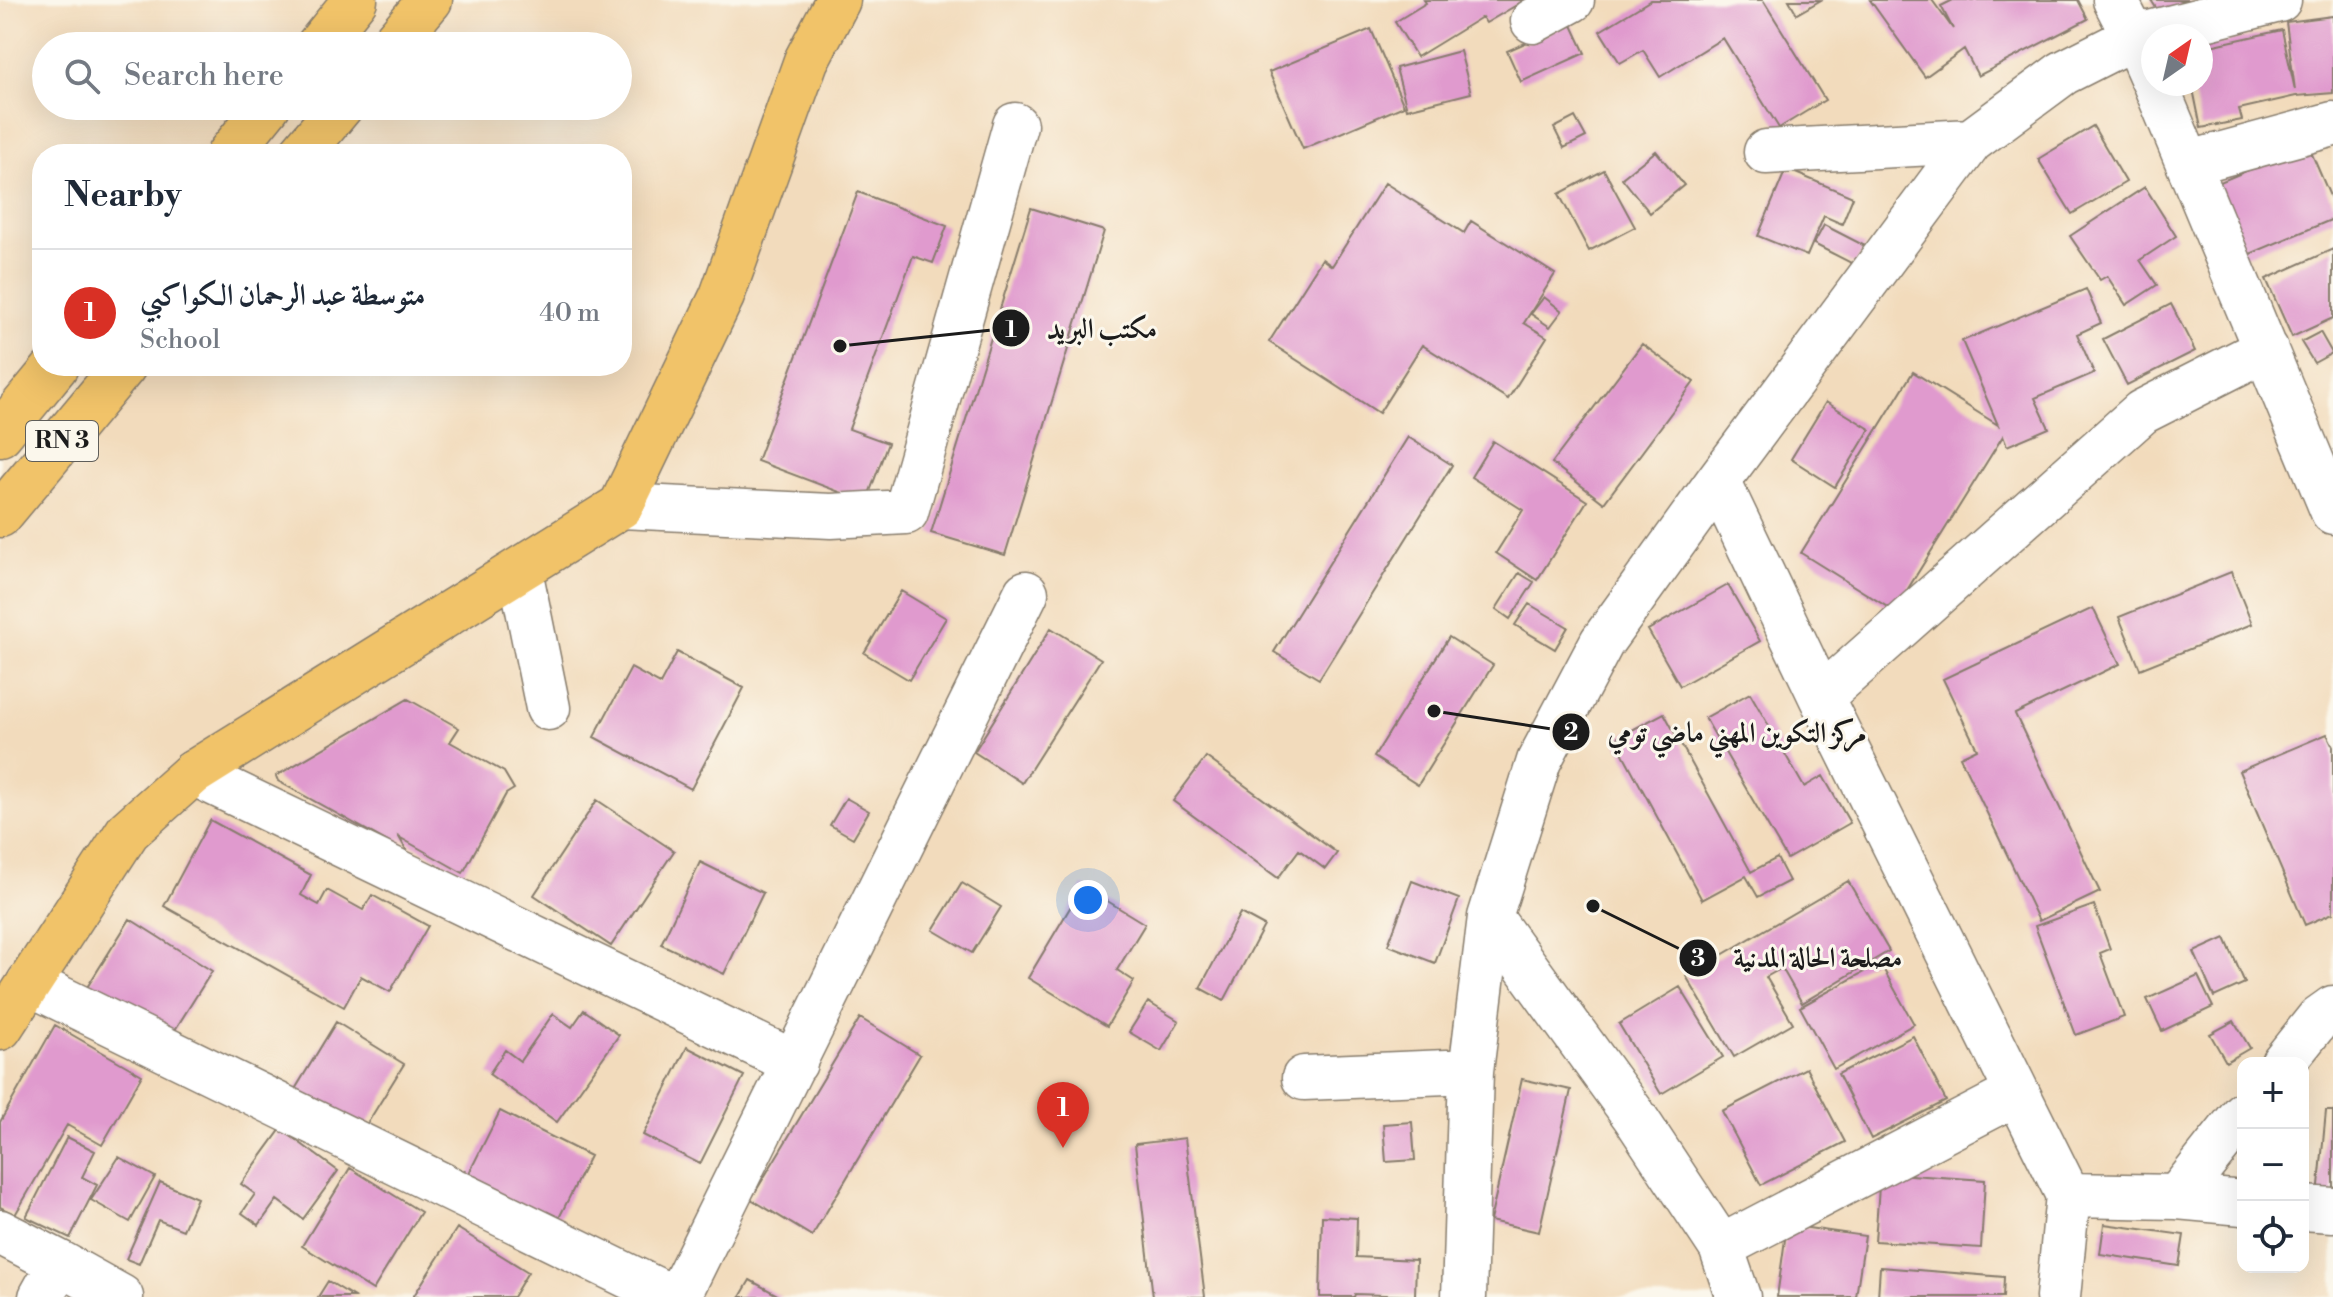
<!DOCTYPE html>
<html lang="en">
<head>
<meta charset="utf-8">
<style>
	body { margin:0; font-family:"Libre Bodoni",Amiri,serif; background:#f6f6f7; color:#1f2937 }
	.controls { position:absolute; right:24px; bottom:24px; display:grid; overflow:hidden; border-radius:16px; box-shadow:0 8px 32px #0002 }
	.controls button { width:72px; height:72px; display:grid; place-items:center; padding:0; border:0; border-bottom:2px solid #e0e1e3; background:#fff; color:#1f2937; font:40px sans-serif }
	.compass { position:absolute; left:2141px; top:24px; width:72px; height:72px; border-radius:50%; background:#fff; box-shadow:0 8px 32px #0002; rotate:34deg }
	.you { position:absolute; left:1088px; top:900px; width:28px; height:28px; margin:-20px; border:6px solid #fff; border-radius:50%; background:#1a73e8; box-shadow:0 0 0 12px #1a73e833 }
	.badge { display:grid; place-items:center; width:52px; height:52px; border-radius:50%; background:#d93025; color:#fff; font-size:26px; font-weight:700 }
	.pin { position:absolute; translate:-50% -66px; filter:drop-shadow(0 2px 4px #0008) }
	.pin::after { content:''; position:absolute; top:42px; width:28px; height:24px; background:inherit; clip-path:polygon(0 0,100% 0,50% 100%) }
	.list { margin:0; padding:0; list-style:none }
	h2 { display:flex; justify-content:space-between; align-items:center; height:104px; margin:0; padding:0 32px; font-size:34px }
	h2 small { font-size:26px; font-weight:400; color:#747a83 }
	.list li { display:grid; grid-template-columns:52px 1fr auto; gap:24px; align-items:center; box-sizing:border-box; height:128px; padding:0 32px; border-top:2px solid #e0e1e3 }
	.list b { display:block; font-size:30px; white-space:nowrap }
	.list p { margin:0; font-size:26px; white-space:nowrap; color:#747a83 }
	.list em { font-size:26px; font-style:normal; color:#747a83 }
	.icon { flex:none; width:44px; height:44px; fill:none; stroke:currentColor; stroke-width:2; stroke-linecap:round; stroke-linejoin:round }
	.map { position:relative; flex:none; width:2333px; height:1297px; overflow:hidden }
	.search { position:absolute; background:#fff; box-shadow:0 8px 32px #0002; left:32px; top:32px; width:600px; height:88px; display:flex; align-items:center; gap:20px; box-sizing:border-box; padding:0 28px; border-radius:44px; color:#747a83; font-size:30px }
	.panel { position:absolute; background:#fff; box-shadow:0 8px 32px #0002; left:32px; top:144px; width:600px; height:232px; border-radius:32px }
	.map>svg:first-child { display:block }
	.building { fill:#e09ace }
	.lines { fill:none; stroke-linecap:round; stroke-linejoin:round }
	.minor-casing { stroke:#877c6c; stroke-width:47 }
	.major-casing { stroke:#877c6c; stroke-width:47 }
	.highway-casing { stroke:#877c6c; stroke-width:47 }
	.minor { stroke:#fff; stroke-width:44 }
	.major { stroke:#f1c369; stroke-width:44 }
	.highway { stroke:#f1c369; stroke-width:44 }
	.labels { text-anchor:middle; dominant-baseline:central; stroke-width:6; stroke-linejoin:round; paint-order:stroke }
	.shield { fill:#fbf7ec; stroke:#5f5e5a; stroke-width:2 }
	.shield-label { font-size:24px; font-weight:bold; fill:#1c1c1c }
	.leader { fill:none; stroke:#1c1c1c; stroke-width:3 }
	.callout-dot { fill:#1c1c1c; stroke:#fbf7ec; stroke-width:3 }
	.mark-label { font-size:24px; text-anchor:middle; font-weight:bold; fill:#fff }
	.callout-label { font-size:28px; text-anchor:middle; font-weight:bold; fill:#1c1c1c; stroke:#fbf7ec; stroke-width:6; stroke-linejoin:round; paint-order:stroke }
</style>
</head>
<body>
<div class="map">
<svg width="2333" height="1297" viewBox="0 0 2333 1297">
	<rect width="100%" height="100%" fill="#fbf7ec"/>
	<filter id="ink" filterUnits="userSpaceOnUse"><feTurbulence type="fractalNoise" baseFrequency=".0125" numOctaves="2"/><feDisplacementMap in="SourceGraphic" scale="16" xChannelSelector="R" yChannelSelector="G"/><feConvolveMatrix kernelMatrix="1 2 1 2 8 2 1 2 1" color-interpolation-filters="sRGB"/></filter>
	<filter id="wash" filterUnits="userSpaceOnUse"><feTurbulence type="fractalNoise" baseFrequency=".006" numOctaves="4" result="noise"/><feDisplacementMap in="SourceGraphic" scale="32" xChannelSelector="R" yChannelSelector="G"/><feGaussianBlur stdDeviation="1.8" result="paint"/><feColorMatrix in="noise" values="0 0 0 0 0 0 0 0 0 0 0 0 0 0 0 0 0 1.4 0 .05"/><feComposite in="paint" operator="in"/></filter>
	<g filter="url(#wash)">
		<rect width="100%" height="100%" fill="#f2dbbc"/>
		<g id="blocks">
			<path class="building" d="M 1424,0 L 1525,0 L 1486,23 L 1482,17 L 1417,57 L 1395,22 L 1426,3 Z
				M 1651,0 L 1763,0 L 1825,100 L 1779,128 L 1723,38 L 1660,77 L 1643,50 L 1620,63 L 1600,31 Z
				M 1789,0 L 1821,0 L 1797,14 Z
				M 1870,0 L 1932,0 L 1953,29 L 1941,6 L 1953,0 L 2078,0 L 2088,19 L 1978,76 L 1964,49 L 1925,77 Z
				M 2151,0 L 2191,0 L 2162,17 Z
				M 2333,16 L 2333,93 L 2296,96 L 2239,109 L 2242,120 L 2201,128 L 2192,84 L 2201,84 L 2201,48 L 2282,30 L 2295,90 L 2286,22 Z
				M 1571,23 L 1585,53 L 1521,82 L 1507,51 Z
				M 1371,29 L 1404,106 L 1303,149 L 1269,72 Z
				M 1460,51 L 1471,93 L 1407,109 L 1396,68 Z
				M 1575,117 L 1586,137 L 1564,148 L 1554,128 Z
				M 2093,126 L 2126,182 L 2072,214 L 2038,159 Z
				M 2308,145 L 2333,203 L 2333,219 L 2243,257 L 2213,185 Z
				M 1656,151 L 1684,185 L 1650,213 L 1622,178 Z
				M 1786,169 L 1853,197 L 1842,224 L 1824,216 L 1807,256 L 1758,236 Z
				M 1604,170 L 1635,227 L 1589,251 L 1559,194 Z
				M 1385,183 L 1464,233 L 1471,221 L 1555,274 L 1524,323 L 1547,337 L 1508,399 L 1422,345 L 1379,413 L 1269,342 L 1322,259 L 1332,266 Z
				M 2145,187 L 2176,236 L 2140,260 L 2157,285 L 2126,305 L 2107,276 L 2100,280 L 2070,236 Z
				M 858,192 L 947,226 L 933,263 L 913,256 L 849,429 L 888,443 L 866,502 L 757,461 Z
				M 1031,208 L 1104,231 L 1005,555 L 931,533 Z
				M 1824,225 L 1865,246 L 1855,265 L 1814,244 Z
				M 2333,249 L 2333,318 L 2292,337 L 2266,279 Z
				M 2086,289 L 2101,323 L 2077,334 L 2094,373 L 2035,398 L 2049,428 L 2007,446 L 2003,436 L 1894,611 L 1801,553 L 1913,372 L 1998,425 L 1962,341 Z
				M 1544,297 L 1562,311 L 1550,327 L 1531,314 Z
				M 2171,304 L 2195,351 L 2127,385 L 2103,339 Z
				M 2320,332 L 2332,353 L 2314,363 L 2301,342 Z
				M 1642,344 L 1694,382 L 1604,503 L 1552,463 Z
				M 1826,402 L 1870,429 L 1835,487 L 1791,459 Z
				M 1408,437 L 1452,465 L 1319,679 L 1274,652 Z
				M 1493,441 L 1587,501 L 1537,580 L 1496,553 L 1523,510 L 1471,477 Z
				M 2231,572 L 2252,624 L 2140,669 L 2119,617 Z
				M 1519,573 L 1534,582 L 1510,619 L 1496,609 Z
				M 1728,585 L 1760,641 L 1680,686 L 1648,630 Z
				M 901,591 L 946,618 L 909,680 L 864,653 Z
				M 1529,604 L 1568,627 L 1555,649 L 1515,625 Z
				M 2093,608 L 2120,664 L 2015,714 L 2100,892 L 2039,921 L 1960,757 L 1977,749 L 1943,679 Z
				M 1051,628 L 1101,659 L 1022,783 L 974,752 Z
				M 1449,637 L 1493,665 L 1418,785 L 1374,757 Z
				M 677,652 L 744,688 L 691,789 L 594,737 L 631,668 L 660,684 Z
				M 1750,693 L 1804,787 L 1823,776 L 1850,823 L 1787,859 L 1705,718 Z
				M 408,699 L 459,728 L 450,742 L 504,772 L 514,789 L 506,794 L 463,873 L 399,837 L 408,853 L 278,781 L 276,776 Z
				M 1664,713 L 1751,872 L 1777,858 L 1789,881 L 1758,897 L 1746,876 L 1702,900 L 1615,739 Z
				M 2327,734 L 2333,746 L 2333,913 L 2305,925 L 2239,771 Z
				M 1206,757 L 1337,853 L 1325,869 L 1299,850 L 1278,878 L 1173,801 Z
				M 846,798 L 869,811 L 853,838 L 830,825 Z
				M 597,800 L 674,851 L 611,946 L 534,895 Z
				M 210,820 L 311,875 L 301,895 L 319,905 L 327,890 L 363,910 L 372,895 L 428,926 L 390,992 L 361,976 L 344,1007 L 164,906 Z
				M 700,862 L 763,893 L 724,974 L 661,944 Z
				M 1412,881 L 1459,899 L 1435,963 L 1388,945 Z
				M 1848,881 L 1889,951 L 1802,1003 L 1782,968 L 1766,977 L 1793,1023 L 1734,1057 L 1686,976 Z
				M 962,883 L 1001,907 L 972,953 L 933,930 Z
				M 1083,886 L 1145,924 L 1117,970 L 1134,981 L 1107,1026 L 1028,978 Z
				M 2094,905 L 2110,949 L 2100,953 L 2124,1017 L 2076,1035 L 2035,926 Z
				M 1240,913 L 1264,926 L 1224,1001 L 1200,988 Z
				M 130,919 L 212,971 L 168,1041 L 86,989 Z
				M 2225,938 L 2245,983 L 2214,997 L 2194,952 Z
				M 1880,963 L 1914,1024 L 1834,1069 L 1800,1007 Z
				M 2198,976 L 2213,1007 L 2162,1031 L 2147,999 Z
				M 1680,987 L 1723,1057 L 1661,1094 L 1619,1024 Z
				M 1148,1002 L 1179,1021 L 1161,1051 L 1129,1032 Z
				M 584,1010 L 619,1035 L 557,1122 L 489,1074 L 505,1050 L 520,1061 L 553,1014 L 572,1027 Z
				M 860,1018 L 920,1055 L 812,1236 L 751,1199 Z
				M 2234,1021 L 2250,1048 L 2226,1062 L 2210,1034 Z
				M 336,1022 L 404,1064 L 362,1132 L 294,1091 Z
				M 55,1025 L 142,1075 L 102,1145 L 67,1125 L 15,1215 L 0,1207 L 0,1122 Z
				M 1913,1036 L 1946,1101 L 1871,1139 L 1838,1074 Z
				M 687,1047 L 744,1076 L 700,1164 L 643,1135 Z
				M 1806,1068 L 1845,1142 L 1761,1185 L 1722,1111 Z
				M 1522,1079 L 1571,1090 L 1539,1232 L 1490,1221 Z
				M 500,1111 L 590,1156 L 551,1234 L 461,1189 Z
				M 2326,1111 L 2333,1111 L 2333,1198 L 2318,1196 Z
				M 1412,1122 L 1415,1160 L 1386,1162 L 1383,1124 Z
				M 281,1129 L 338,1171 L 303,1219 L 277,1200 L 259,1225 L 242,1213 L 255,1194 L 241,1184 Z
				M 67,1137 L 95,1151 L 82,1177 L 97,1185 L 70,1238 L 26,1217 Z
				M 1185,1138 L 1205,1297 L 1153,1297 L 1135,1144 Z
				M 119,1157 L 155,1177 L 130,1222 L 91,1200 Z
				M 350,1168 L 421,1212 L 373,1290 L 302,1246 Z
				M 1880,1173 L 1985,1180 L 1981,1248 L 1875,1241 Z
				M 160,1182 L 197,1198 L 183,1230 L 158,1220 L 139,1264 L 126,1259 Z
				M 1322,1216 L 1357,1218 L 1356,1257 L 1416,1260 L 1415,1296 L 1355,1294 L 1354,1297 L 1320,1297 Z
				M 2104,1224 L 2184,1235 L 2179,1266 L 2100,1254 Z
				M 1787,1225 L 1865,1236 L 1856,1297 L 1777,1297 Z
				M 457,1228 L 528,1272 L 513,1297 L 413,1297 Z
				M 1880,1267 L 2004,1277 L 2003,1297 L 1878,1297 Z
				M 750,1280 L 781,1297 L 740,1297 Z
				M 328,1281 L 354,1297 L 318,1297 Z"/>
		</g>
	</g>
	<g filter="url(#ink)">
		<use href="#blocks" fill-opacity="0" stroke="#877c6c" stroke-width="2"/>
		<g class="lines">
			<defs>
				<path id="minor" d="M 2115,0 L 2134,37 L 2279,0
					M 1533,21 L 1572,0
					M 2155,84 L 2333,512
					M 1766,152 L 1971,141
					M 2190,163 L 2333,124
					M 1718,481 L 1821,697 L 2068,1195 L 2058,1297
					M 621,506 L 831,516 L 906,512 L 1015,125
					M 520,570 L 548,708
					M 1821,697 L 2142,412 L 2266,349
					M 193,773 L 795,1063
					M 1490,917 L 1635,1117 L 1721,1247 L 1738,1297
					M 29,983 L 671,1297
					M 2283,1063 L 2319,1018 L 2333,1008
					M 1304,1078 L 1471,1071
					M 2068,1195 L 2177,1197 L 2243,1203
					M 2177,1197 L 2243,1114
					M 2303,1208 L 2333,1210
					M 0,1232 L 60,1263
					M 1721,1247 L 2017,1093
					M 41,1297 L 60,1263 L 121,1297
					M 678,1297 L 1026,593
					M 1464,1297 L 1471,1071 L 1490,917 L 1539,761 L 1602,642 L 1718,481 L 1971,141 L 2063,73 L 2134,37 L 2153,80"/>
				<path id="major" d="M 0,1028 L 128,831 L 193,773 L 621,506 L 722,296 L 806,61 L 838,0"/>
				<path id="highway" d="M 318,46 L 355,0
					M 391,46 L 430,0
					M 229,154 L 268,106
					M 301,154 L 341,106
					M 0,434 L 56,366
					M 0,515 L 124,366"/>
			</defs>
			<use href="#minor" class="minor-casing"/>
			<use href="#major" class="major-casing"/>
			<use href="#highway" class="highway-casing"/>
			<use href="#minor" class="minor"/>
			<use href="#major" class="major"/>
			<use href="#highway" class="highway"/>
		</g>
	</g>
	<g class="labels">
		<rect class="shield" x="26" y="421" width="72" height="40" rx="6"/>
		<g class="shield-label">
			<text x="62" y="441">RN 3</text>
		</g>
	</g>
	<path class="leader" d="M840 346L1011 328M1434 711L1571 732M1593 906L1698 958"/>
	<g class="callout-dot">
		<circle cx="840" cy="346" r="8"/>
		<circle cx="1434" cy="711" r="8"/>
		<circle cx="1593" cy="906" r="8"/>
		<circle cx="1011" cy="328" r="20"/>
		<circle cx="1571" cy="732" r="20"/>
		<circle cx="1698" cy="958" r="20"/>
	</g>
	<g class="mark-label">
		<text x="1011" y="337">1</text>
		<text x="1571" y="740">2</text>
		<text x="1698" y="966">3</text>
	</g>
	<g class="callout-label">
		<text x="1102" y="338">مكتب البريد</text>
		<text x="1737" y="742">مركز التكوين المهني ماضي تومي</text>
		<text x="1818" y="967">مصلحة الحالة المدنية</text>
	</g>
</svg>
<div class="controls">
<button>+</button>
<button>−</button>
<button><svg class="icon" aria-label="locate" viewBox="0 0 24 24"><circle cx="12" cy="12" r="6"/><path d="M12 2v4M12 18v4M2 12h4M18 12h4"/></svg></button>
</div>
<svg class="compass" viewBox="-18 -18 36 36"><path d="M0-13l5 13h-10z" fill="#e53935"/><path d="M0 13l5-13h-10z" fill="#747a83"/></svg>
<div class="you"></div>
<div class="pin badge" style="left:1063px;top:1148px">1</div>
<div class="search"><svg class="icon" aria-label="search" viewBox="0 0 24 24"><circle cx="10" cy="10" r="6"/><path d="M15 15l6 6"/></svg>Search here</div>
<section class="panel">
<h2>Nearby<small></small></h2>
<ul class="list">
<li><span class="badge">1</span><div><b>متوسطة عبد الرحمان الكواكبي</b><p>School</p></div><em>40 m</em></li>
</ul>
</section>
</div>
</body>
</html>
